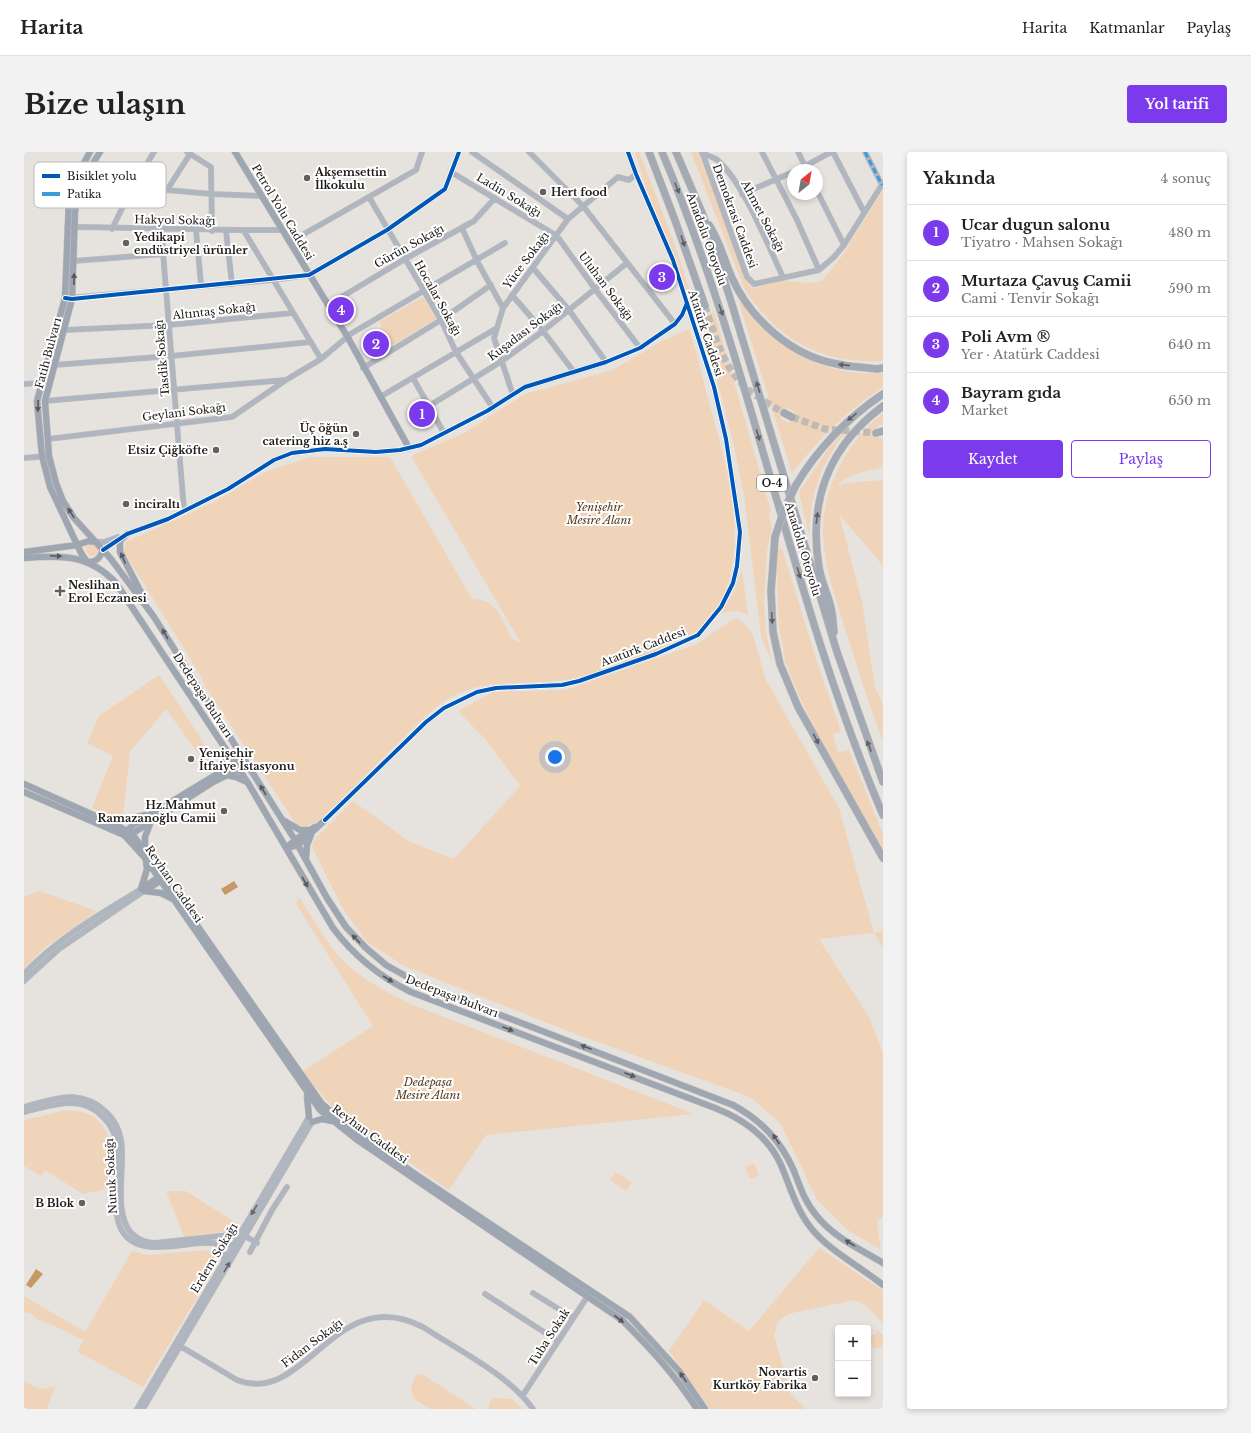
<!DOCTYPE html>
<html lang="tr">
<head>
<meta charset="utf-8">
<style>
	body { margin:0; font-family:"Libre Baskerville",serif; background:#f2f2f2; color:#222 }
	.controls { position:absolute; right:12px; bottom:12px; display:grid; overflow:hidden; border-radius:4px; box-shadow:0 2px 6px #0003 }
	.controls button { width:36px; height:36px; display:grid; place-items:center; padding:0; border:0; border-bottom:1px solid #e0e0e0; background:#fff; color:#222; font:20px sans-serif }
	.compass { position:absolute; left:763px; top:12px; width:36px; height:36px; border-radius:50%; background:#fff; box-shadow:0 2px 6px #0003; rotate:31deg }
	.you { position:absolute; left:531px; top:605px; width:14px; height:14px; margin:-10px; border:3px solid #fff; border-radius:50%; background:#1a73e8; box-shadow:0 0 0 6px #1a73e833 }
	.badge { display:grid; place-items:center; width:26px; height:26px; border-radius:50%; background:#7c3aed; color:#fff; font-size:13px; font-weight:700 }
	.pin { position:absolute; translate:-50% -50%; border:2px solid #fff; box-shadow:0 1px 4px #0006 }
	.list { margin:0; padding:0; list-style:none }
	h2 { display:flex; justify-content:space-between; align-items:center; height:52px; margin:0; padding:0 16px; font-size:17px }
	h2 small { font-size:13px; font-weight:400; color:#767676 }
	.list li { display:grid; grid-template-columns:26px 1fr auto; gap:12px; align-items:center; box-sizing:border-box; height:56px; padding:0 16px; border-top:1px solid #e0e0e0 }
	.list b { display:block; font-size:15px; white-space:nowrap }
	.list p { margin:0; font-size:13px; white-space:nowrap; color:#767676 }
	.list em { font-size:13px; font-style:normal; color:#767676 }
	.actions { display:flex; gap:8px; padding:12px 16px }
	.actions a { flex:1; padding:9px 0; border:1px solid #7c3aed; border-radius:4px; text-align:center; font-size:14px; color:#7c3aed }
	.actions .main { background:#7c3aed; color:#fff }
	.map { position:relative; flex:none; width:859px; height:1257px; overflow:hidden; border-radius:4px }
	header { display:flex; align-items:center; gap:24px; box-sizing:border-box; height:56px; padding:0 20px; background:#fff; border-bottom:1px solid #e0e0e0 }
	header strong { font-size:19px }
	nav { display:flex; gap:22px; margin-inline-start:auto; font-size:14px }
	.intro { display:flex; align-items:center; justify-content:space-between; box-sizing:border-box; height:96px; padding:0 24px }
	h1 { margin:0; font-size:28px }
	.button { padding:10px 18px; border-radius:4px; background:#7c3aed; color:#fff; font-size:14px; font-weight:700 }
	main { display:flex; gap:24px; padding:0 24px }
	aside { flex:1; background:#fff; border-radius:4px; box-shadow:0 2px 6px #0003 }
	.map>svg:first-child { display:block }
	.green { fill:#f0d4b9; fill-rule:evenodd }
	.water { fill:#c69966 }
	.lines { fill:none; stroke-linecap:round; stroke-linejoin:round }
	.highway-tunnel { stroke:#bebab6; stroke-width:7; stroke-dasharray:7 3.5; stroke-linecap:butt }
	.minor-casing { stroke:#c1bebb; stroke-width:6 }
	.major-casing { stroke:#c1bebb; stroke-width:7 }
	.highway-casing { stroke:#c1bebb; stroke-width:8 }
	.minor { stroke:#b0b6bf; stroke-width:5 }
	.major { stroke:#9ea6b1; stroke-width:6 }
	.highway { stroke:#a3aab4; stroke-width:7 }
	.highway-bridge-casing { stroke:#c1bebb; stroke-width:8; stroke-linecap:butt }
	.highway-bridge { stroke:#a3aab4; stroke-width:7 }
	.quiet { stroke:#3c9bdf; stroke-width:3; stroke-dasharray:6 3; stroke-linecap:butt }
	.cycleway-casing { stroke:#fff; stroke-width:6 }
	.cycleway { stroke:#0057b8; stroke-width:4 }
	.oneway { fill:#606266 }
	.oneway2 { fill:#57595d }
	.oneway3 { fill:#66686c }
	.poi-dot { fill:#63605d; stroke:#fff; stroke-width:1.5 }
	.labels { text-anchor:middle; dominant-baseline:central; stroke-width:4; stroke-linejoin:round; paint-order:stroke }
	.shield { fill:#fff; stroke:#615f5d; stroke-width:1 }
	.shield-label { font-size:10px; font-weight:bold; fill:#1d1a18 }
	.poi-label { font-size:11px; font-weight:bold; fill:#1d1a18; stroke:#fff; text-anchor:start }
	.street-label { font-size:11px; fill:#1d1a18; stroke:#fff }
	.park-label { font-size:11px; font-style:italic; fill:#53371a; stroke:#fff }
	.key { fill:#fff; stroke:#bbbaba; stroke-width:1 }
	.key-label { font-size:11px; fill:#1d1a18 }
</style>
</head>
<body>
<header>
<strong>Harita</strong>
<nav><a>Harita</a><a>Katmanlar</a><a>Paylaş</a></nav>
</header>
<div class="intro"><h1>Bize ulaşın</h1><a class="button">Yol tarifi</a></div>
<main>
<div class="map">
<svg width="859" height="1257" viewBox="0 0 859 1257">
	<rect width="100%" height="100%" fill="#e6e2de"/>
	<path class="green" d="M 611,0 L 615,0 L 647,82 L 673,159 L 669,159 L 621,33 Z
		M 667,0 L 674,0 L 725,133 L 732,136 L 758,128 L 782,131 L 798,129 L 818,104 L 859,38 L 859,209 C 797,212 753,188 720,136 Z
		M 399,145 L 413,166 L 363,197 L 361,181 L 355,170 Z
		M 715,150 L 717,150 C 749,194 802,228 859,220 L 859,235 C 820,261 797,285 768,321 ZM 763,256 L 771,260 L 765,271 L 756,267 Z
		M 690,159 L 747,359 L 745,363 L 748,376 L 743,398 L 740,450 L 742,479 L 748,510 L 737,484 L 720,343 L 710,294 L 677,165 Z
		M 665,177 C 673,200 678,224 684,247 C 703,314 736,419 677,475 C 657,494 580,519 551,526 C 511,535 468,525 431,543 C 411,553 397,569 381,584 C 352,612 324,642 294,669 L 281,675 L 272,672 L 181,534 L 177,524 L 112,419 L 99,401 L 102,390 L 188,351 L 241,320 L 287,305 L 366,305 L 448,447 C 474,447 478,468 488,487 L 497,491 L 387,304 L 438,282 L 501,242 L 589,218 L 638,189 Z
		M 859,261 L 859,273 L 853,274 L 854,286 L 859,286 L 859,315 C 846,319 822,322 814,334 L 822,331 L 859,328 L 859,414 L 815,362 L 838,450 L 851,535 L 859,552 L 859,589 C 845,553 834,517 822,480 C 814,452 803,424 800,395 C 793,343 821,292 859,261 Z
		M 831,269 C 811,291 795,317 789,347 C 786,359 786,372 785,384 L 775,340 L 808,292 Z
		M62 398a6 6 0 1 1 12 0a6 6 0 1 1-12 0Z
		M 754,393 L 755,398 L 758,396 L 793,510 L 817,579 L 809,582 L 814,600 L 825,598 L 859,682 L 859,697 C 824,635 784,574 760,506 L 761,505 L 755,476 L 753,424 L 751,423 Z
		M 718,417 L 724,463 C 714,458 708,458 697,462 L 709,442 Z
		M 713,466 L 721,472 L 729,483 L 742,528 L 815,656 L 850,781 L 859,779 L 859,796 L 850,781 L 795,787 L 845,865 L 859,901 L 859,1064 L 853,1070 L 857,1098 L 822,1077 L 793,1048 L 757,972 L 726,945 L 546,880 L 380,814 L 342,789 L 318,755 L 288,695 L 291,687 L 329,649 L 386,690 L 430,707 L 496,634 L 462,588 L 434,559 L 469,540 L 542,538 L 673,492 L 705,470 Z
		M 135,523 L 176,585 L 191,615 L 186,618 L 142,557 L 106,600 L 99,664 L 83,662 L 68,656 L 89,604 L 63,591 L 75,564 Z
		M 15,739 L 73,759 L 19,797 L 0,817 L 0,745 Z
		M 275,745 C 286,762 296,779 307,795 C 326,820 356,837 384,851 L 670,962 L 462,983 L 425,1038 L 313,960 L 278,920 L 349,874 L 272,752 Z
		M 43,958 C 94,961 86,999 86,1036 L 59,1042 L 21,1018 L 17,1024 L 4,1016 L 7,1009 L 3,1015 L 0,1014 L 0,968 Z
		M 730,1011 L 735,1023 L 726,1027 L 721,1015 Z
		M 591,1020 L 608,1030 L 602,1039 L 586,1028 Z
		M 142,1039 L 162,1039 L 215,1073 L 207,1079 L 160,1085 Z
		M 795,1096 L 859,1139 L 859,1171 L 841,1153 L 830,1148 L 764,1162 L 754,1170 L 750,1183 L 766,1241 L 782,1257 L 686,1257 L 645,1199 L 680,1148 L 725,1179 Z
		M 183,1098 L 193,1102 L 194,1111 L 119,1235 L 54,1200 L 59,1188 L 29,1173 L 14,1168 L 7,1161 L 0,1160 L 0,1144 L 61,1180 L 108,1099 L 123,1103 Z
		M 851,1177 L 859,1183 L 859,1195 L 849,1197 L 845,1184 L 853,1182 Z
		M 398,1222 L 452,1257 L 406,1257 L 389,1246 L 387,1235 L 392,1223 Z
		M 0,1228 C 11,1237 18,1239 31,1234 L 23,1257 L 0,1257 Z
		M 470,1246 L 488,1247 L 499,1257 L 465,1257 L 465,1251 Z"/>
	<path class="water" d="M 210,729 L 214,735 L 201,743 L 197,737 Z
		M 12,1117 L 19,1122 L 7,1136 L 2,1133 Z"/>
	<g class="lines">
		<path class="highway-tunnel" d="M 681,154 C 691,184 700,219 726,239 C 736,247 748,254 760,261
			M 768,265 L 801,277 L 852,281"/>
		<defs>
			<path id="minor" d="M 163,0 L 187,15 L 188,79
				M 448,0 L 544,67
				M 505,0 L 559,54 L 651,172
				M 678,0 L 723,125 L 730,132 L 795,118 L 810,105 L 820,93 L 859,31
				M 738,0 L 773,68 L 795,118
				M 774,0 L 783,18
				M 809,0 L 840,60
				M 841,0 L 858,33
				M 678,1 C 682,3 688,5 692,7 C 718,27 744,94 759,125
				M 65,17 L 106,40 L 143,38 L 188,42 L 238,44
				M 774,18 L 807,0
				M 427,20 L 533,84 L 571,137 L 616,196
				M 143,38 L 166,2
				M 793,39 L 820,93
				M 718,42 L 769,20
				M 345,45 L 417,168 L 432,200 L 469,256
				M 43,75 C 115,75 187,79 258,78
				M 137,76 L 160,358
				M 438,76 L 453,109 L 479,156
				M 88,77 L 106,40 L 130,0
				M 172,78 L 177,133
				M 202,79 L 208,132
				M 220,79 L 297,207
				M 266,90 L 392,18 L 398,0
				M 50,109 L 139,102
				M 509,116 L 545,158 L 582,210
				M 488,143 L 519,179 L 550,220
				M 44,146 L 249,128 L 285,123 L 363,78 L 421,37 L 435,0
				M 304,153 L 381,107 L 450,69 L 471,46
				M 41,178 L 145,173 L 269,161
				M 323,184 L 481,91
				M 30,213 L 147,204 L 287,190
				M 339,216 L 417,168 L 467,133
				M 389,226 L 420,281
				M 0,232 L 17,231
				M 489,243 L 470,186 L 479,156 L 544,67 L 594,25 L 605,28 L 612,22
				M 356,245 L 473,176
				M 21,249 L 261,228
				M 405,254 L 478,209 L 519,179 L 603,111
				M 24,287 L 208,265 L 262,228 L 297,207 L 323,185
				M 0,306 L 25,304
				M 72,390 L 80,390 L 94,385
				M 79,398 L 103,382 L 144,367 L 204,337 L 250,308 L 268,301 L 301,297 L 352,300 L 376,298 L 397,293 L 463,259 L 501,235 L 582,210 L 616,196 L 651,172 L 658,163 L 663,151
				M 301,668 L 402,570 L 420,556 L 453,540 L 472,536 L 538,533 L 555,529 L 632,502 L 674,483 L 697,455 L 709,431 L 713,414 L 716,380 L 702,287 L 690,235 L 649,108 L 612,22 L 604,0
				M 0,822 C 33,786 77,762 117,737
				M 0,829 L 35,797 L 120,739
				M 0,955 C 15,951 32,945 48,945 C 60,946 72,950 81,959 C 89,966 95,976 97,988 C 103,1020 80,1088 131,1091 L 205,1083 L 214,1085 L 216,1088
				M 0,960 C 27,954 57,941 79,965 C 87,973 91,981 93,992 C 93,1012 89,1051 94,1069 C 104,1107 149,1093 177,1091 C 189,1090 200,1093 211,1093
				M 221,1084 L 233,1091
				M 192,1092 L 199,1098 L 200,1108
				M 226,1100 L 248,1058 L 263,1035
				M 509,1141 L 549,1166
				M 461,1142 L 534,1189
				M 156,1194 L 213,1228 C 282,1255 311,1129 399,1175 C 434,1198 485,1223 509,1257
				M 499,1243 L 565,1142
				M 113,1257 L 285,965
				M 119,1257 L 288,970"/>
			<path id="major" d="M 66,0 L 51,27 L 45,47 L 41,146 L 13,249 L 18,304 L 26,335 L 57,401 L 63,410 C 72,411 76,406 79,398
				M 76,0 L 61,24 L 54,43 L 51,60 L 48,147 L 21,249 L 25,304 L 32,331 L 39,349 L 50,366 L 87,407 L 130,465 L 271,688 L 303,746 L 322,775 L 342,796 L 362,813 L 394,831 L 709,953 C 738,969 757,989 770,1019 C 776,1035 781,1050 792,1063 C 809,1085 836,1097 859,1111
				M 211,0 L 323,184 L 385,296
				M 103,382 L 96,389 L 96,400 L 121,448
				M 0,400 L 53,393 L 65,389 L 72,390
				M 0,406 C 37,403 65,402 92,431 L 224,631 L 309,776 C 330,804 356,825 387,840 L 691,956 C 719,967 744,984 757,1013 C 766,1034 772,1057 787,1076 C 803,1097 838,1116 859,1133
				M 197,618 L 202,609 L 200,597
				M 202,623 L 212,625 L 223,630
				M 0,632 L 96,675 L 108,682 L 121,699 L 298,952 L 338,985 L 394,1024 L 606,1165 L 655,1219 L 681,1257
				M 0,640 L 100,683 L 121,706 L 296,958 L 332,987 L 598,1168 C 626,1196 651,1223 673,1257
				M 259,668 L 276,678 L 285,678
				M 85,669 L 101,668 L 121,663
				M 102,683 L 103,679 L 109,673 L 213,610
				M 106,683 L 189,630 L 215,617 L 222,610
				M 262,696 L 274,693 L 301,668
				M 262,696 L 271,688 L 291,675
				M 121,699 L 121,685 L 126,672
				M 282,706 L 283,693 L 287,683
				M 117,737 L 123,717 L 122,709
				M 117,737 L 135,725 L 139,725
				M 122,738 L 139,727
				M 120,739 L 137,741 L 147,746
				M 283,944 L 285,965
				M 288,970 L 298,967 L 308,969"/>
			<path id="highway" d="M 625,0 L 652,71 L 681,154
				M 638,0 C 729,215 767,448 859,663
				M 652,0 L 679,63 L 706,146 L 813,500 L 859,630
				M 685,73 C 696,89 700,108 708,126 C 727,168 768,204 813,212 C 826,215 840,215 853,217 L 859,216
				M 760,261 L 768,265
				M 852,281 L 859,279
				M 772,333 C 794,296 822,267 859,242
				M 751,385 L 747,439 L 749,480 L 756,512 L 774,555 L 859,706
				M 810,480 C 809,472 809,464 807,456 C 804,442 797,429 795,415 C 784,349 805,294 859,254"/>
		</defs>
		<use href="#minor" class="minor-casing"/>
		<use href="#major" class="major-casing"/>
		<use href="#highway" class="highway-casing"/>
		<use href="#minor" class="minor"/>
		<use href="#major" class="major"/>
		<use href="#highway" class="highway"/>
		<defs>
			<path id="highway-bridge" d="M 751,385 L 760,358 L 772,333"/>
		</defs>
		<use href="#highway-bridge" class="highway-bridge-casing"/>
		<use href="#highway-bridge" class="highway-bridge"/>
		<path class="quiet" d="M 841,0 L 858,33"/>
		<defs>
			<path id="cycleway" d="M 41,146 L 48,147 L 285,123 L 363,78 L 421,37 L 435,0
				M 79,398 L 103,382 L 144,367 L 204,337 L 250,308 L 268,301 L 301,297 L 352,300 L 376,298 L 397,293 L 463,259 L 501,235 L 582,210 L 616,196 L 651,172 L 658,163 L 663,151
				M 301,668 L 402,570 L 420,556 L 453,540 L 472,536 L 538,533 L 555,529 L 632,502 L 674,483 L 697,455 L 709,431 L 713,414 L 716,380 L 702,287 L 690,235 L 649,108 L 612,22 L 604,0"/>
		</defs>
		<use href="#cycleway" class="cycleway-casing"/>
		<use href="#cycleway" class="cycleway"/>
	</g>
	<defs><path id="oneway-solid" d="M-6-.8H1V-3.2L6.5 0L1 3.2V.8H-6Z"/></defs>
	<g class="oneway">
		<use href="#oneway-solid" transform="translate(653 36) rotate(68)"/>
		<use href="#oneway-solid" transform="translate(659 89) rotate(71)"/>
		<use href="#oneway-solid" transform="translate(697 158) rotate(71)"/>
		<use href="#oneway-solid" transform="translate(820 213) rotate(-174)"/>
		<use href="#oneway-solid" transform="translate(734 235) rotate(-107)"/>
		<use href="#oneway-solid" transform="translate(828 265) rotate(141)"/>
		<use href="#oneway-solid" transform="translate(734 283) rotate(73)"/>
		<use href="#oneway-solid" transform="translate(793 366) rotate(-82)"/>
		<use href="#oneway-solid" transform="translate(775 421) rotate(73)"/>
		<use href="#oneway-solid" transform="translate(748 466) rotate(86)"/>
		<use href="#oneway-solid" transform="translate(792 587) rotate(62)"/>
		<use href="#oneway-solid" transform="translate(845 594) rotate(-111)"/>
	</g>
	<g class="oneway2">
		<use href="#oneway-solid" transform="translate(50 127) rotate(-88)"/>
		<use href="#oneway-solid" transform="translate(14 254) rotate(91)"/>
		<use href="#oneway-solid" transform="translate(47 361) rotate(-123)"/>
		<use href="#oneway-solid" transform="translate(32 404) rotate(2)"/>
		<use href="#oneway-solid" transform="translate(99 406) rotate(-113)"/>
		<use href="#oneway-solid" transform="translate(141 482) rotate(-120)"/>
		<use href="#oneway-solid" transform="translate(239 638) rotate(-121)"/>
		<use href="#oneway-solid" transform="translate(281 730) rotate(60)"/>
		<use href="#oneway-solid" transform="translate(332 787) rotate(-134)"/>
		<use href="#oneway-solid" transform="translate(364 827) rotate(32)"/>
		<use href="#oneway-solid" transform="translate(484 877) rotate(21)"/>
		<use href="#oneway-solid" transform="translate(562 895) rotate(-159)"/>
		<use href="#oneway-solid" transform="translate(606 923) rotate(21)"/>
		<use href="#oneway-solid" transform="translate(752 987) rotate(-124)"/>
		<use href="#oneway-solid" transform="translate(826 1091) rotate(-148)"/>
		<use href="#oneway-solid" transform="translate(595 1167) rotate(38)"/>
		<use href="#oneway-solid" transform="translate(659 1225) rotate(-125)"/>
	</g>
	<g class="oneway3">
		<use href="#oneway-solid" transform="translate(230 1058) rotate(121)"/>
		<use href="#oneway-solid" transform="translate(203 1115) rotate(-59)"/>
	</g>
	<g class="poi-dot">
		<circle cx="283" cy="26" r="4"/>
		<circle cx="519" cy="40" r="4"/>
		<circle cx="102" cy="91" r="4"/>
		<circle cx="332" cy="282" r="4"/>
		<circle cx="192" cy="298" r="4"/>
		<circle cx="102" cy="352" r="4"/>
		<path d="M34 433h4v4h4v4h-4v4h-4v-4h-4v-4h4z"/>
		<circle cx="167" cy="607" r="4"/>
		<circle cx="200" cy="659" r="4"/>
		<circle cx="58" cy="1051" r="4"/>
		<circle cx="791" cy="1226" r="4"/>
	</g>
	<g class="labels">
		<rect class="shield" x="733" y="323" width="30" height="16" rx="3"/>
		<g class="shield-label">
			<text x="748" y="331">O-4</text>
		</g>
		<g class="poi-label">
			<text x="291" y="20">Akşemsettin<tspan x="291" dy="13">İlkokulu</tspan></text>
			<text x="527" y="40">Hert food</text>
			<text x="110" y="85">Yedikapi<tspan x="110" dy="13">endüstriyel ürünler</tspan></text>
			<text x="324" y="276" text-anchor="end">Üç öğün<tspan x="324" dy="13">catering hiz a.ş</tspan></text>
			<text x="184" y="298" text-anchor="end">Etsiz Çiğköfte</text>
			<text x="110" y="352">inciraltı</text>
			<text x="44" y="433">Neslihan<tspan x="44" dy="13">Erol Eczanesi</tspan></text>
			<text x="175" y="601">Yenişehir<tspan x="175" dy="13">İtfaiye İstasyonu</tspan></text>
			<text x="192" y="653" text-anchor="end">Hz.Mahmut<tspan x="192" dy="13">Ramazanoğlu Camii</tspan></text>
			<text x="50" y="1051" text-anchor="end">B Blok</text>
			<text x="783" y="1220" text-anchor="end">Novartis<tspan x="783" dy="13">Kurtköy Fabrika</tspan></text>
		</g>
		<g class="street-label">
			<text transform="translate(485 43) rotate(31)">Ladin Sokağı</text>
			<text transform="translate(259 60) rotate(59)">Petrol Yolu Caddesi</text>
			<text transform="translate(711 64) rotate(70)">Demokrasi Caddesi</text>
			<text transform="translate(739 64) rotate(62)">Ahmet Sokağı</text>
			<text transform="translate(151 68) rotate(1)">Hakyol Sokağı</text>
			<text transform="translate(683 87) rotate(70)">Anadolu Otoyolu</text>
			<text transform="translate(385 94) rotate(-29)">Gürün Sokağı</text>
			<text transform="translate(502 108) rotate(-53)">Yüce Sokağı</text>
			<text transform="translate(582 134) rotate(53)">Uluhan Sokağı</text>
			<text transform="translate(414 146) rotate(61)">Hocalar Sokağı</text>
			<text transform="translate(190 159) rotate(-6)">Altıntaş Sokağı</text>
			<text transform="translate(501 179) rotate(-37)">Kuşadası Sokağı</text>
			<text transform="translate(682 181) rotate(72)">Atatürk Caddesi</text>
			<text transform="translate(24 201) rotate(-75)">Fatih Bulvarı</text>
			<text transform="translate(138 206) rotate(-95)">Tasdik Sokağı</text>
			<text transform="translate(160 260) rotate(-7)">Geylani Sokağı</text>
			<text transform="translate(779 397) rotate(73)">Anadolu Otoyolu</text>
			<text transform="translate(619 495) rotate(-21)">Atatürk Caddesi</text>
			<text transform="translate(179 543) rotate(57)">Dedepaşa Bulvarı</text>
			<text transform="translate(150 732) rotate(55)">Reyhan Caddesi</text>
			<text transform="translate(428 844) rotate(21)">Dedepaşa Bulvarı</text>
			<text transform="translate(346 982) rotate(36)">Reyhan Caddesi</text>
			<text transform="translate(87 1024) rotate(-93)">Nutuk Sokağı</text>
			<text transform="translate(190 1106) rotate(-59)">Erdem Sokağı</text>
			<text transform="translate(525 1185) rotate(-57)">Tuba Sokak</text>
			<text transform="translate(288 1191) rotate(-37)">Fidan Sokağı</text>
		</g>
		<g class="park-label">
			<text x="575" y="355">Yenişehir<tspan x="575" dy="13">Mesire Alanı</tspan></text>
			<text x="404" y="930">Dedepaşa<tspan x="404" dy="13">Mesire Alanı</tspan></text>
		</g>
	</g>
	<rect x="10" y="10" width="132" height="46" rx="6" class="key"/>
	<rect x="18" y="22" width="18" height="4" fill="#0057b8"/>
	<rect x="18" y="40" width="18" height="4" fill="#3c9bdf"/>
	<g class="key-label">
		<text x="43" y="28">Bisiklet yolu</text>
		<text x="43" y="46">Patika</text>
	</g>
</svg>
<div class="controls">
<button>+</button>
<button>−</button>
</div>
<svg class="compass" viewBox="-18 -18 36 36"><path d="M0-13l5 13h-10z" fill="#e53935"/><path d="M0 13l5-13h-10z" fill="#767676"/></svg>
<div class="you"></div>
<div class="pin badge" style="left:398px;top:262px">1</div>
<div class="pin badge" style="left:352px;top:192px">2</div>
<div class="pin badge" style="left:638px;top:125px">3</div>
<div class="pin badge" style="left:317px;top:158px">4</div>
</div>
<aside>
<h2>Yakında<small>4 sonuç</small></h2>
<ul class="list">
<li><span class="badge">1</span><div><b>Ucar dugun salonu</b><p>Tiyatro · Mahsen Sokağı</p></div><em>480 m</em></li>
<li><span class="badge">2</span><div><b>Murtaza Çavuş Camii</b><p>Cami · Tenvir Sokağı</p></div><em>590 m</em></li>
<li><span class="badge">3</span><div><b>Poli Avm ®</b><p>Yer · Atatürk Caddesi</p></div><em>640 m</em></li>
<li><span class="badge">4</span><div><b>Bayram gıda</b><p>Market</p></div><em>650 m</em></li>
</ul>
<div class="actions"><a class="main">Kaydet</a><a>Paylaş</a></div>
</aside>
</main>
</body>
</html>
